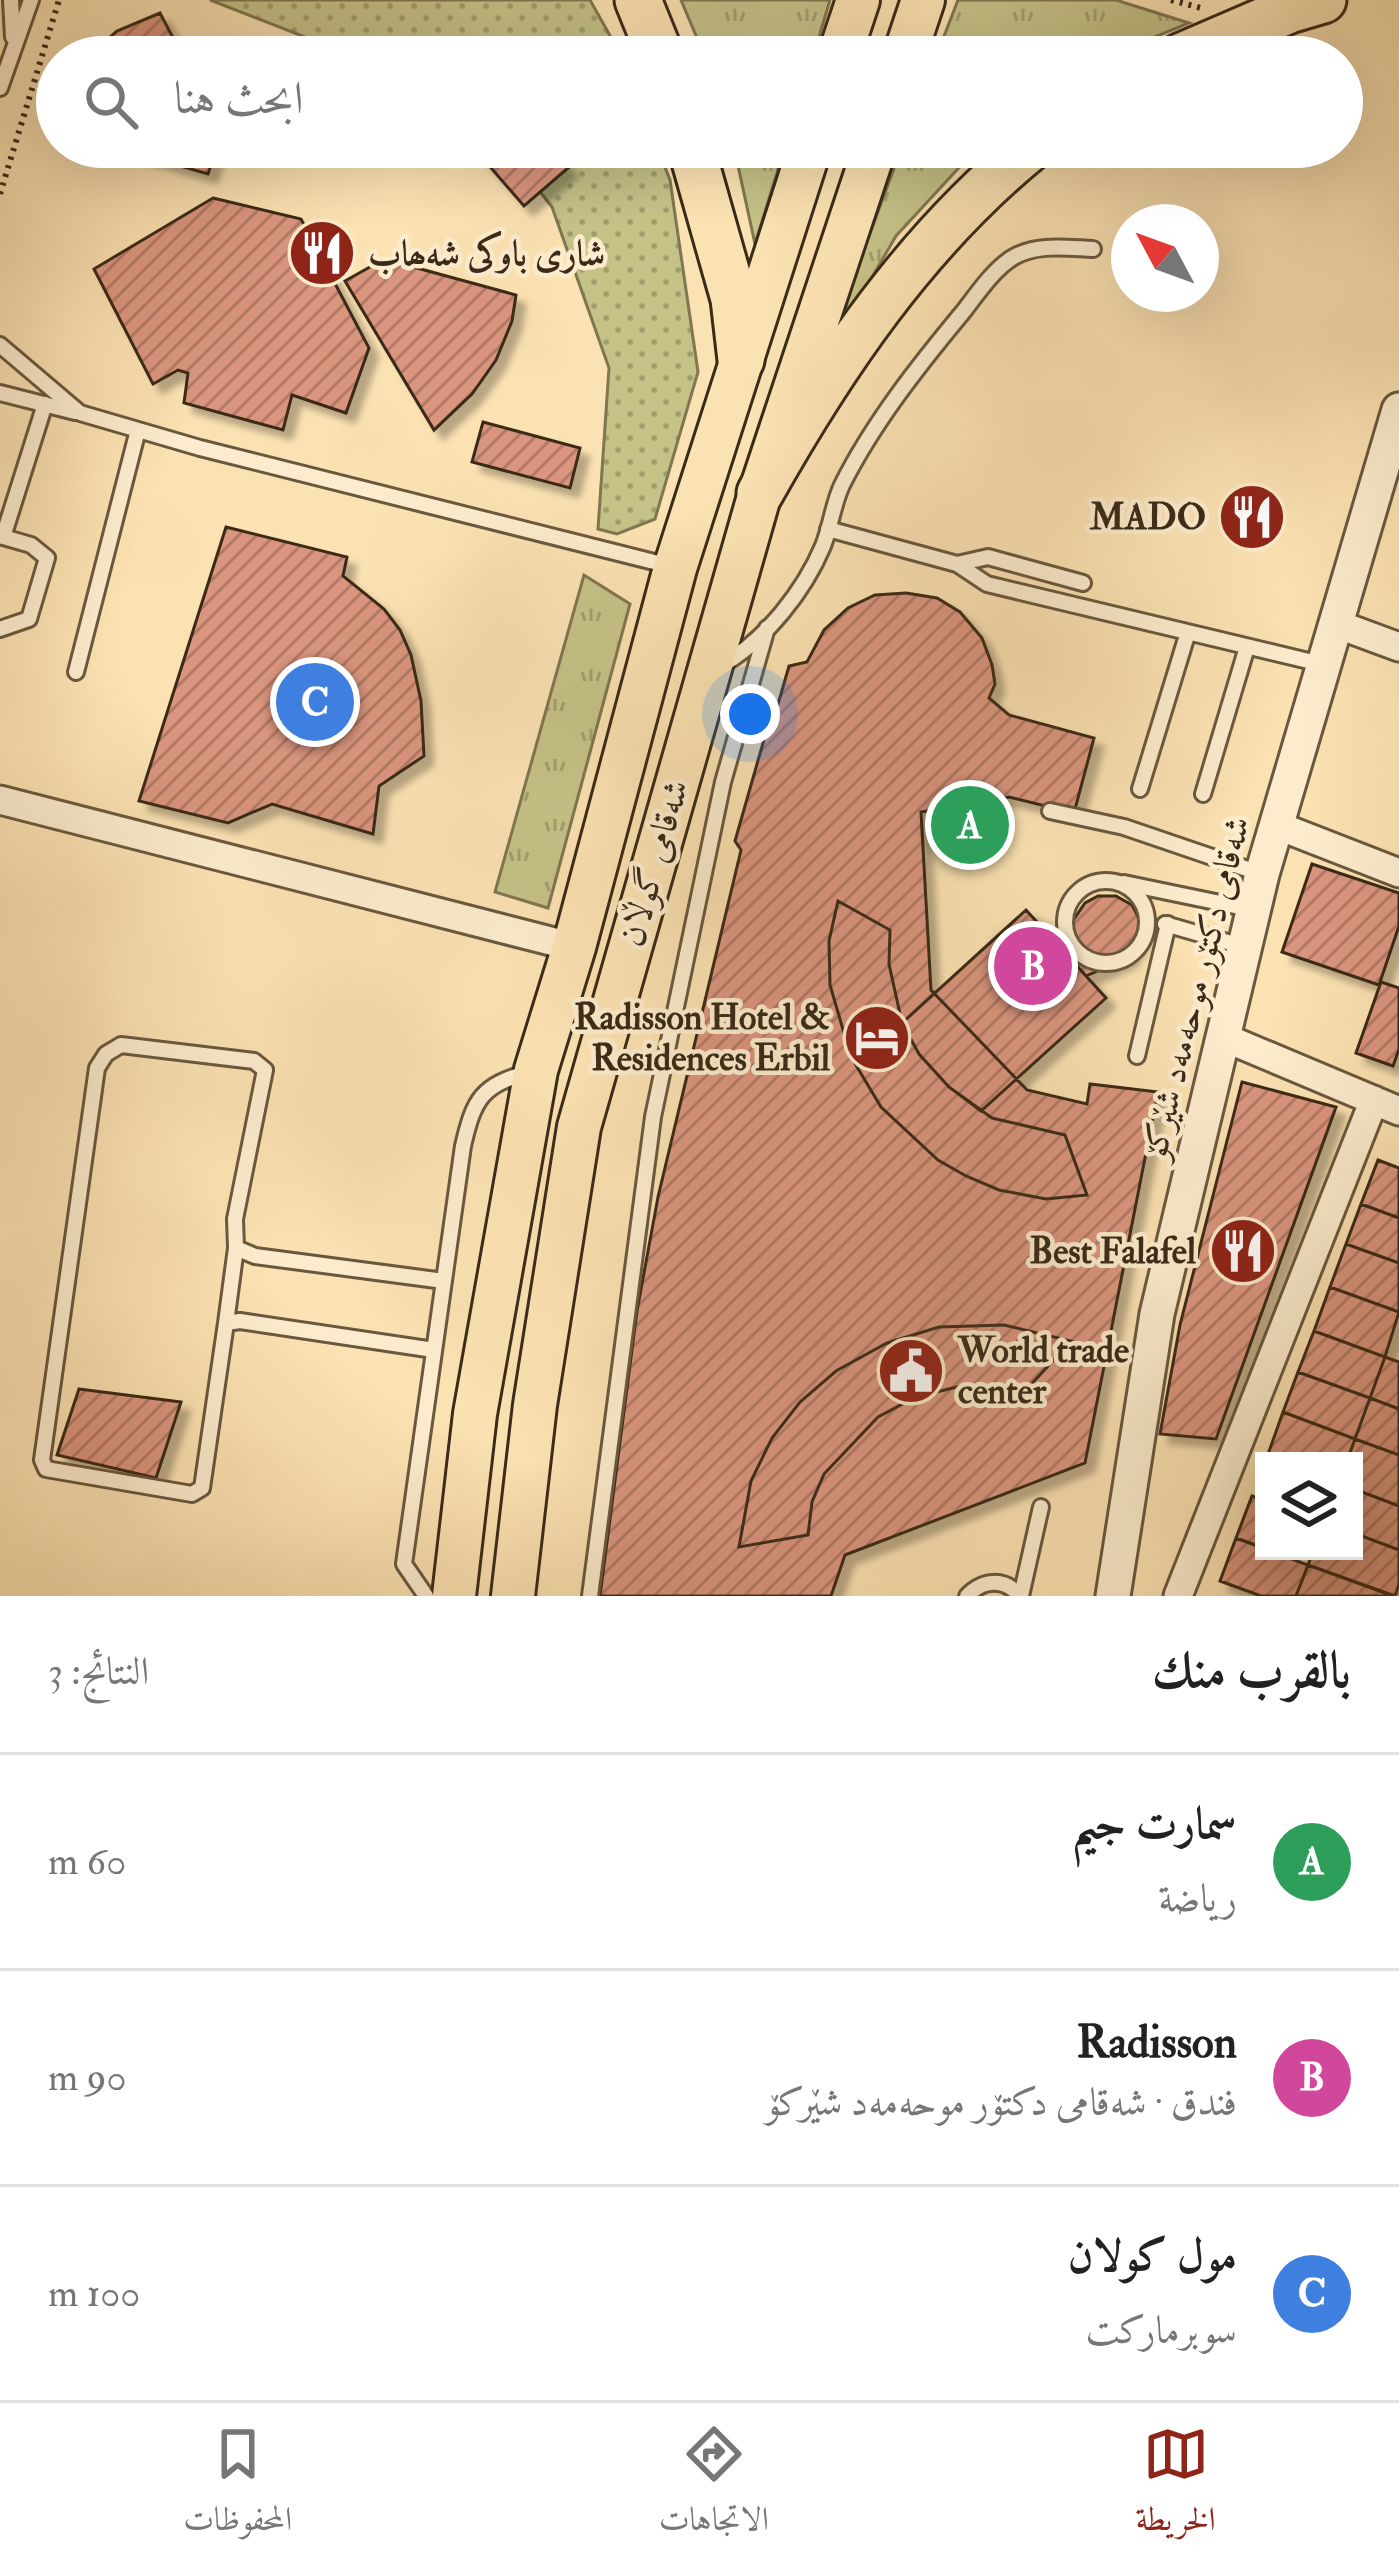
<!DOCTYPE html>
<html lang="ar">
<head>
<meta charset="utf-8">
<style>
	body { margin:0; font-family:"IM FELL Double Pica",Amiri,serif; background:#f6f6f6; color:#222; direction:rtl }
	.controls { position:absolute; right:36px; bottom:36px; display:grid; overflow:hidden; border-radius:0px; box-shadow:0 12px 48px #0002 }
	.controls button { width:108px; height:108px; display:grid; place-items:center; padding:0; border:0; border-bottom:3px solid #e0e0e0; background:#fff; color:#222; font:60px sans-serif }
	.compass { position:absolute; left:1111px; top:204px; width:108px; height:108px; border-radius:50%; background:#fff; box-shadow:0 12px 48px #0002; rotate:311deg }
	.you { position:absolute; left:750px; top:714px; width:42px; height:42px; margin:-30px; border:9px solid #fff; border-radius:50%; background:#1a73e8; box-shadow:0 0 0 18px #1a73e833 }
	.badge { display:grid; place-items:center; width:78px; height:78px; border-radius:50%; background:#8f2418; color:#fff; font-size:39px; font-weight:700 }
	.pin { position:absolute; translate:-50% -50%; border:6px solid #fff; box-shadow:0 3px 12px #0006 }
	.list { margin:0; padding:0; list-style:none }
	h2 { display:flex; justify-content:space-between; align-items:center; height:156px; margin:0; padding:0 48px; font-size:51px }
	h2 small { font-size:39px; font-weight:400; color:#767676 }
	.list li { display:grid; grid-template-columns:78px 1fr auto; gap:36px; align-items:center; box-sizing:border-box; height:216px; padding:0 48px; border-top:3px solid #e0e0e0 }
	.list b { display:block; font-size:45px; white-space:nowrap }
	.list p { margin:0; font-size:39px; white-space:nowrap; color:#767676 }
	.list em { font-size:39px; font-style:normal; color:#767676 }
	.icon { flex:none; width:66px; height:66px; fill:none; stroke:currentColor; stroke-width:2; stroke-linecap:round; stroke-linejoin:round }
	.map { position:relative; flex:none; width:1399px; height:1596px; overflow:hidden; direction:ltr }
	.search { position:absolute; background:#fff; box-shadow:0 12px 48px #0002; left:36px; right:36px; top:36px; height:132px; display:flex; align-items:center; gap:30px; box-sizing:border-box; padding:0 42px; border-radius:66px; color:#767676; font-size:45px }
	.sheet { height:804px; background:#fff }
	nav { display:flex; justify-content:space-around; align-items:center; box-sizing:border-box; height:168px; border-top:3px solid #e0e0e0; background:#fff; font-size:33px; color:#767676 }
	nav a { display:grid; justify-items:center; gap:6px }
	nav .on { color:#8f2418 }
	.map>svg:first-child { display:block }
	.grass { fill:url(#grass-tufts); stroke:#807650; stroke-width:3 }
	.park { fill:url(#park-dots); stroke:#807650; stroke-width:3 }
	.building { fill:url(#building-hatch); stroke:#3a2a18; stroke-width:3; filter:url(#shadow) }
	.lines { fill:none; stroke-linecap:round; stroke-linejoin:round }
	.service-casing { stroke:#6a583e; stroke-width:20 }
	.minor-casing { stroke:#6a583e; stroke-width:33 }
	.tertiary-casing { stroke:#6a583e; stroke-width:39 }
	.primary-casing { stroke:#3a2a18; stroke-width:48 }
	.trunk-casing { stroke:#3a2a18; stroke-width:51 }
	.path { stroke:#3a2a18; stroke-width:6; stroke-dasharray:3 6; stroke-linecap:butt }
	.service { stroke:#fceccd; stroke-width:14 }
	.minor { stroke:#fceccd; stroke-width:27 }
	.tertiary { stroke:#fceccd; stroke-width:33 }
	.primary { stroke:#fbe2b2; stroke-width:42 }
	.trunk { stroke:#fbe2b2; stroke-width:45 }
	.labels { text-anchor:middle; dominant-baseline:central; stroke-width:9; stroke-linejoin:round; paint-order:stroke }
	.poi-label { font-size:36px; font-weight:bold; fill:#3a2a18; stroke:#fceccd; text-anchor:end }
	.street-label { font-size:36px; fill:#3a2a18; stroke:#fceccd }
</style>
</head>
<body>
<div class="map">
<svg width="1399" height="1596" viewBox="0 0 1399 1596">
	<defs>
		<pattern id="grass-tufts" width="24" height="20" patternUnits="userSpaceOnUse" patternTransform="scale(3)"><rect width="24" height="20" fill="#c5c288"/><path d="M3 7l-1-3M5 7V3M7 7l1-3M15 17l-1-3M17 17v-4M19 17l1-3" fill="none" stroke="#a19e6e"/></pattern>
		<pattern id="park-dots" width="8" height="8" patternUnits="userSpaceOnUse" patternTransform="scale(3)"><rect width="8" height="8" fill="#c5c288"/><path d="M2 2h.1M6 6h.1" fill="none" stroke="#a19e6e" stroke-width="1.8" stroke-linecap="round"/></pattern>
		<pattern id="building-hatch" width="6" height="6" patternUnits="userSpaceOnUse" patternTransform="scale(3)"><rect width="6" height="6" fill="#da957e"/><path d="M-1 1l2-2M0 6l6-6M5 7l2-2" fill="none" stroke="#b27a66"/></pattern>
		<filter id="shadow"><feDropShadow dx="9" dy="9" stdDeviation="3" flood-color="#0004"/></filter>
	</defs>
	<rect width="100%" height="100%" fill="#fbe2b2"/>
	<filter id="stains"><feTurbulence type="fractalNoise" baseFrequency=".00167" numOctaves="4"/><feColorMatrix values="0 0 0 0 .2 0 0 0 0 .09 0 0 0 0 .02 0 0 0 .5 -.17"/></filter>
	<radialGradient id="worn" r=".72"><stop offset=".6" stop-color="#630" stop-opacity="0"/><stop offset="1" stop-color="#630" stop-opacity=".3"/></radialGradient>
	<path class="grass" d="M 681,0 L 830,0 L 813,57 L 705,57 Z
		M 958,0 L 1116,0 L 1189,23 L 1106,57 L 936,57 Z
		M 734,147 L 785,147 L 755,244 Z
		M 902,147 L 978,147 L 896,236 L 850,315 L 837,322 Z
		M 584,575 L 630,604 L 548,908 L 495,892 Z"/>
	<path class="park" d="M 210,0 L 590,0 L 622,57 L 356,57 Z
		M 505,147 L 657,147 L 670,180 L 698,372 L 655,519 L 617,534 L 598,529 L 609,368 L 552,207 Z"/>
	<path class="building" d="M 160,13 L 183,57 L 87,57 L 117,31 Z
		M 114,147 L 217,147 L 208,174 Z
		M 473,147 L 550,147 L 568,168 L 524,206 Z
		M 213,198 L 301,219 L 369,348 L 346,413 L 292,395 L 283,430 L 184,403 L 188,373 L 178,370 L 153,384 L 94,269 Z
		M 384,259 L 516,295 L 512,321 L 496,360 L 472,394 L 434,430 L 345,281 Z
		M 483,422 L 580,448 L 570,488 L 472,462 Z
		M 226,527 L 347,557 L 343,576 L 384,609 L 400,630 L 411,655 L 421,701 L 424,756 L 379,786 L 373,834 L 272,804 L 228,823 L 139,801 Z
		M 906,593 L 937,598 L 960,612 L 982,638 L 992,665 L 995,684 L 989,698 L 1009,715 L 1094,738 L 1074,813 L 1009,797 L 921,812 L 931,990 L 1027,1090 L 1087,1104 L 1090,1084 L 1158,1092 L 1085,1463 L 845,1555 L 831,1596 L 600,1596 L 637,1311 L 658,1197 L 741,850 L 735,841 L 765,736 L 770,732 L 789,666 L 807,662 L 824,630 L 848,608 L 875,595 Z
		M 1312,864 L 1399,893 L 1399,926 L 1379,985 L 1282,952 Z
		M 1098,896 L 1116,896 L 1132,905 L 1141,922 L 1139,939 L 1127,958 L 1086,976 L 1057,944 L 1085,903 Z
		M 838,901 L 890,930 L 889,964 L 902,1023 L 919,1054 L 949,1087 L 992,1118 L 1065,1135 L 1087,1195 L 1046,1199 L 999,1190 L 966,1176 L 938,1160 L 881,1107 L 851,1057 L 830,985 L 829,941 Z
		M 1026,910 L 1106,998 L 981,1111 L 949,1087 L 919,1054 L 902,1023 Z
		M 1381,982 L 1399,988 L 1399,1049 L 1393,1066 L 1356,1053 Z
		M 1242,1082 L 1336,1107 L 1216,1439 L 1160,1434 L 1180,1325 Z
		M 1378,1160 L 1399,1168 L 1399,1218 L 1361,1204 Z
		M 1361,1204 L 1399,1218 L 1399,1263 L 1346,1244 Z
		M 1346,1244 L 1399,1263 L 1399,1312 L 1330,1287 Z
		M 1330,1287 L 1399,1312 L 1385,1357 L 1314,1331 Z
		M 1004,1325 L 1071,1341 L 1026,1390 L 965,1385 L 916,1397 L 878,1417 L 824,1474 L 812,1502 L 808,1535 L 739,1547 L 751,1481 L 772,1438 L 800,1402 L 836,1371 L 887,1343 L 939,1327 Z
		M 1314,1331 L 1385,1357 L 1370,1398 L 1298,1372 Z
		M 1385,1357 L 1399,1362 L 1399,1409 L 1370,1398 Z
		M 1298,1372 L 1370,1398 L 1355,1439 L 1283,1412 Z
		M 79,1389 L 181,1402 L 156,1478 L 57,1455 Z
		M 1370,1398 L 1399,1409 L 1399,1455 L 1355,1439 Z
		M 1283,1412 L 1355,1439 L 1347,1461 L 1278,1461 L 1267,1457 Z
		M 1355,1439 L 1399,1455 L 1399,1506 L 1354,1489 L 1354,1461 L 1347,1461 Z
		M 1354,1489 L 1399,1506 L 1399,1550 L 1354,1533 Z
		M 1252,1496 L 1264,1500 L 1264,1548 L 1236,1538 Z
		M 1354,1533 L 1399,1550 L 1399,1584 L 1395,1596 L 1308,1565 L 1313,1551 L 1354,1551 Z
		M 1236,1538 L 1308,1565 L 1296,1596 L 1261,1596 L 1220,1581 Z
		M 1308,1565 L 1393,1596 L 1296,1596 Z"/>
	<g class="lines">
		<defs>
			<path id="service" d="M 11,0 L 13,37
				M 0,88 L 31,0
				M 0,345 L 80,413 L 200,448 L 670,566
				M 0,393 L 75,412
				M 828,529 L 957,564 L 987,584 L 1321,664
				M 0,536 L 31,545 L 47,558 L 29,619 L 0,629
				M 3,537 L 45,404
				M 957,564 L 988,557 L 1083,583
				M 724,664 C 767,638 804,591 823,546 C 831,526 833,504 842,485 C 873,423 919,365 963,312 C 977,294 993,270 1012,258 C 1036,243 1067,248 1093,249
				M 76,672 L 138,430
				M 1140,789 L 1188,632
				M 1203,794 L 1247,647
				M 1050,811 L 1124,827 L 1262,874
				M1065 922a41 41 0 1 1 82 0a41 41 0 1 1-82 0Z
				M 1124,883 L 1254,910
				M 1165,924 L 1245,947
				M 1137,1056 L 1168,924
				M 226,1323 L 236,1248
				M 434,1350 L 240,1321 L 226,1323 L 202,1488 L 192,1494 L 46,1469 L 42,1460 L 97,1068 L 106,1054 L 121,1045 L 254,1061 L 265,1070 L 235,1219 L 236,1248 L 255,1256 L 444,1281
				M 426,1596 L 404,1564 L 463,1146 C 474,1099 481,1085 530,1072
				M 590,1596 L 653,1117 L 723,782 L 767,628
				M 967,1596 C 983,1579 1005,1578 1020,1596
				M 1021,1596 L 1041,1507"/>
			<path id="minor" d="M 1334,623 L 1399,647
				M 0,800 L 574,947
				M 1276,825 L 1399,873
				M 1223,1037 L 1399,1111
				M 1178,1596 L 1374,1100"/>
			<path id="tertiary" d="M 1113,1596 L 1157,1314 L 1262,874 L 1399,410"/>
			<path id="primary" d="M 839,57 L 858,0
				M 904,57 L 923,0
				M 454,1596 L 475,1414 L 536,1070 L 574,947 L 675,568 L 810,147
				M 513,1596 L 535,1405 L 579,1127 L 760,493 L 875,147"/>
			<path id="trunk" d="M 638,0 L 661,57
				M 1180,57 L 1289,10 L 1323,0
				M 691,147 L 734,299 L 741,360
				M 760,493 C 833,363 915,242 1031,147"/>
		</defs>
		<use href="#service" class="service-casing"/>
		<use href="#minor" class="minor-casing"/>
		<use href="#tertiary" class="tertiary-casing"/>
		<use href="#primary" class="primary-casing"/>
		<use href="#trunk" class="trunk-casing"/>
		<path class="path" d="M 1171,0 L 1201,8
			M 0,194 L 59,0"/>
		<use href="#service" class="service"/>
		<use href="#minor" class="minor"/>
		<use href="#tertiary" class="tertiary"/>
		<use href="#primary" class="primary"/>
		<use href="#trunk" class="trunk"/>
	</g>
	<defs>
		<symbol id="restaurant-disc" viewBox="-11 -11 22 22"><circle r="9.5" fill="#8f2418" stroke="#fceccd"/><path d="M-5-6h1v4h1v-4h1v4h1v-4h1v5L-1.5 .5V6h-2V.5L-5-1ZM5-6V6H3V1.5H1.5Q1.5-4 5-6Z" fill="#fff"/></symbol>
		<symbol id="hotel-disc" viewBox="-11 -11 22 22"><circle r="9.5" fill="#8f2418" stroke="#fceccd"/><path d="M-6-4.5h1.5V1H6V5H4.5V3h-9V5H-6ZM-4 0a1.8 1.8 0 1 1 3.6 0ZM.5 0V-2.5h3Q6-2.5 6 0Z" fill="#fff"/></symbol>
		<symbol id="civic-disc" viewBox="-11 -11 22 22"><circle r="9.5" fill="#8f2418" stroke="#fceccd"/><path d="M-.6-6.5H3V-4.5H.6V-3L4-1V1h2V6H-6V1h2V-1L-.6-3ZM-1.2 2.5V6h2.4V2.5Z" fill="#fff"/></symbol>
	</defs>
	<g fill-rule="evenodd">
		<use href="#restaurant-disc" x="284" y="215" width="76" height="76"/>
		<use href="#restaurant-disc" x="1214" y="479" width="76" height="76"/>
		<use href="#hotel-disc" x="839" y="1000" width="76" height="76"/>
		<use href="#restaurant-disc" x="1205" y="1213" width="76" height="76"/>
		<use href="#civic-disc" x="873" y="1333" width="76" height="76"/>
	</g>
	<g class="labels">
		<g class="poi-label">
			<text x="368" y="253" text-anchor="start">شاری باوکی شەھاب</text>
			<text x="1206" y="517">MADO</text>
			<text x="830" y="1017">Radisson Hotel &amp;<tspan x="830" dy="41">Residences Erbil</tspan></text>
			<text x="1196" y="1251">Best Falafel</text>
			<text x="958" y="1350" text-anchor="start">World trade<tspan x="958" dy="41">center</tspan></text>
		</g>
		<g class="street-label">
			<text transform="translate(654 863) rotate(-74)">شەقامی گوڵان</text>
			<text transform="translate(1196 988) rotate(-76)">شەقامی دکتۆر موحەمەد شێرکۆ</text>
		</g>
	</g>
	<rect width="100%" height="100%" filter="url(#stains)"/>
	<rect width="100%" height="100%" fill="url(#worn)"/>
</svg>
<div class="controls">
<button><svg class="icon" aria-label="layers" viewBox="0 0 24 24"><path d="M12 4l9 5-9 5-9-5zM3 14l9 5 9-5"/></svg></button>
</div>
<svg class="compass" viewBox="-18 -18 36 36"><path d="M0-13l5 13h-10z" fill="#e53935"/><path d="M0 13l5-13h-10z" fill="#767676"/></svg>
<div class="you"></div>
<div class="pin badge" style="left:970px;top:825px;background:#2e9e5b">A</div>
<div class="pin badge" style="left:1033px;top:966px;background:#d1479c">B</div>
<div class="pin badge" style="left:315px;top:702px;background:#3f7fe0">C</div>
<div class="search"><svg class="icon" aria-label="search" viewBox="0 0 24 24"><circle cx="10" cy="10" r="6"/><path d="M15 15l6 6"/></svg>ابحث هنا</div>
</div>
<section class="sheet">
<h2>بالقرب منك<small>النتائج: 3</small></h2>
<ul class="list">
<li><span class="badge" style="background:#2e9e5b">A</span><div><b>سمارت جیم</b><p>رياضة</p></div><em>60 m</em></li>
<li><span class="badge" style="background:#d1479c">B</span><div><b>Radisson</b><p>فندق · شەقامی دکتۆر موحەمەد شێرکۆ</p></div><em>90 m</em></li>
<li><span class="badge" style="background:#3f7fe0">C</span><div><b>مول كولان</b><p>سوبرماركت</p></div><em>100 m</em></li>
</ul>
</section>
<nav>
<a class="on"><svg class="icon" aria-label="map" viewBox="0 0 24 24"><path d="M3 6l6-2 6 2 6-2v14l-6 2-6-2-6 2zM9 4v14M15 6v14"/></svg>الخريطة</a>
<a><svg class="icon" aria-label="directions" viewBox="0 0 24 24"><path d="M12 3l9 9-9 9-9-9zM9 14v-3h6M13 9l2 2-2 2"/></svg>الاتجاهات</a>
<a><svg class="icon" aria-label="saved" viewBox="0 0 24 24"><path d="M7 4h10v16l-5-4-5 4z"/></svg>المحفوظات</a>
</nav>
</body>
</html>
